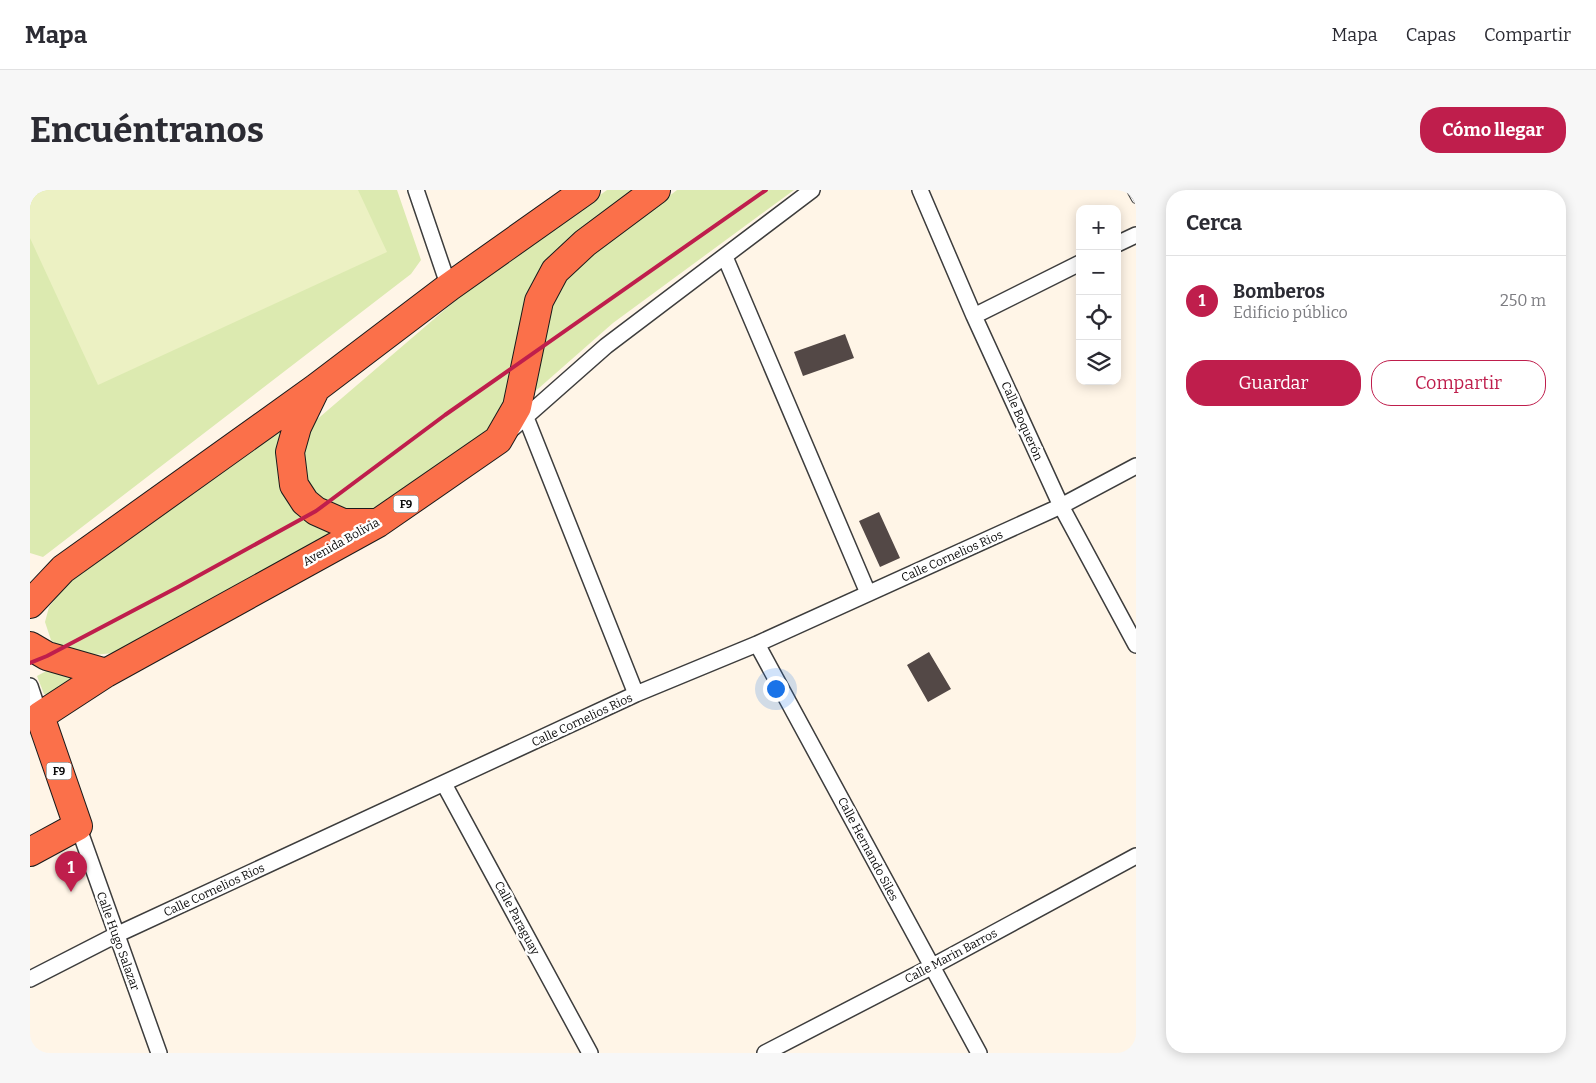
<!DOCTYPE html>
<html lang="es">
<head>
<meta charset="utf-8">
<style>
	body { margin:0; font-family:Bitter,serif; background:#f7f7f7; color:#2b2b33 }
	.controls { position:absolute; right:15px; top:15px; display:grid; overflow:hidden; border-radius:10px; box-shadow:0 2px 12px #0003 }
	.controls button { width:45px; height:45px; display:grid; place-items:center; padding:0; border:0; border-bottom:1px solid #e1e1e2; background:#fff; color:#2b2b33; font:25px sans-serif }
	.you { position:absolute; left:745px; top:498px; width:18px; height:18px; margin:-12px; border:4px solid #fff; border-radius:50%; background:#1a73e8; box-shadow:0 0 0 8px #1a73e833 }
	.badge { display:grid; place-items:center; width:32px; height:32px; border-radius:50%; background:#bf1e4c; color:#fff; font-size:16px; font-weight:700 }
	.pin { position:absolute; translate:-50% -41px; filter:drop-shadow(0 1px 2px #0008) }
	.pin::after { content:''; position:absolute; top:26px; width:18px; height:15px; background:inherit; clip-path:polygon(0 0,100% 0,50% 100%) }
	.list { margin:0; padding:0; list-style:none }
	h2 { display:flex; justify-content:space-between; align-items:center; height:65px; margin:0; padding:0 20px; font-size:21px }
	h2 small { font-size:16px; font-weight:400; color:#7c7c81 }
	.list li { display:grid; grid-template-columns:32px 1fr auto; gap:15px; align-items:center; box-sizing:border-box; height:90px; padding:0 20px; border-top:1px solid #e1e1e2 }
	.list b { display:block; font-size:19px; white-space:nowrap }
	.list p { margin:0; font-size:16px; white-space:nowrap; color:#7c7c81 }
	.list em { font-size:16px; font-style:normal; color:#7c7c81 }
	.actions { display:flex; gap:10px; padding:15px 20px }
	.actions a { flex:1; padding:11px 0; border:1px solid #bf1e4c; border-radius:20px; text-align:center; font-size:18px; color:#bf1e4c }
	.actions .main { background:#bf1e4c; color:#fff }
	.icon { flex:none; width:28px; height:28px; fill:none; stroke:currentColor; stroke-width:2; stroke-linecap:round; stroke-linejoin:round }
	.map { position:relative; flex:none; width:1106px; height:863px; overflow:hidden; border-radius:20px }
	header { display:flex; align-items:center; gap:30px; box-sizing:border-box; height:70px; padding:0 25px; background:#fff; border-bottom:1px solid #e1e1e2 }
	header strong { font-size:24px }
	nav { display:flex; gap:28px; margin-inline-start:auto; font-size:18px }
	.intro { display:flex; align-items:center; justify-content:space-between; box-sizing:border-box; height:120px; padding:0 30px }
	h1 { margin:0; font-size:35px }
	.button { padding:12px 22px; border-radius:20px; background:#bf1e4c; color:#fff; font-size:18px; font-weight:700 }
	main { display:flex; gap:30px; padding:0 30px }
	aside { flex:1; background:#fff; border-radius:20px; box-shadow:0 2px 12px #0003 }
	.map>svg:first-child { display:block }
	.green { fill:#dceab0 }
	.pitch { fill:#ecf1c3 }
	.building { fill:#534846 }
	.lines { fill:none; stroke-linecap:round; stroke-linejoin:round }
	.lane-casing { stroke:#3d3d3d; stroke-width:10 }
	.street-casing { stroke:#3d3d3d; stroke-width:18 }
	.highway-casing { stroke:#1b1b1b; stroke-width:30 }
	.lane { stroke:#fff; stroke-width:8 }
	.street { stroke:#fff; stroke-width:15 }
	.highway { stroke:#fb704a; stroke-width:28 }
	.rail { stroke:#bf1e4c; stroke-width:4 }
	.labels { text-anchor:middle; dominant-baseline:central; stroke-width:5; stroke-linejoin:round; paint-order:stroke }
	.shield { fill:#fff; stroke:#545454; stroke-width:1 }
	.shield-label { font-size:11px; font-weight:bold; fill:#0a0a0a }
	.street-label { font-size:12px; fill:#0a0a0a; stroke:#fff }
</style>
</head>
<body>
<header>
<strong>Mapa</strong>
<nav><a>Mapa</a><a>Capas</a><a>Compartir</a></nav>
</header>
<div class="intro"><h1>Encuéntranos</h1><a class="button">Cómo llegar</a></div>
<main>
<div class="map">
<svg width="1106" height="863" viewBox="0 0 1106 863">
	<rect width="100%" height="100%" fill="#fff5e7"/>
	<path class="green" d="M 0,0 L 367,0 L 391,70 L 381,84 L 13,367 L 0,363 Z
		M 577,0 L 609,0 L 506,90 L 493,119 L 480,204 L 454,247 L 351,319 L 325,322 L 306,319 L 284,303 L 273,285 L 270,260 L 284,232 L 432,105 Z
		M 647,0 L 764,0 L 583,133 L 501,205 L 521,114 L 532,95 L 554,72 Z
		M 260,232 L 252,251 L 306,344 L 96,462 L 62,465 L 38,463 L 21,450 L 15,432 L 19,417 L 36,395 Z
		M 20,479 L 49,488 L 21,505 L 14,504 L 7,486 Z"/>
	<path class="pitch" d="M 0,0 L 328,0 L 357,62 L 68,195 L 0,48 Z"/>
	<path class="building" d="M 815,144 L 824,168 L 773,186 L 764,162 Z
		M 849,322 L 870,368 L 850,377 L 829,331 Z
		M 899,462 L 921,499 L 898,512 L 877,475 Z"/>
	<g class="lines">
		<defs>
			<path id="lane" d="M 1101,0 L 1106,9"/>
			<path id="street" d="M 386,0 L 419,97
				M 890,0 L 944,126 L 1031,316 L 1106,455
				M 1087,54 L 1106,45
				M 695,67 L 838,403
				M 944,126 L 1050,73
				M 493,220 L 606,504
				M 483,238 L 576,156 L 782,0
				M 727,454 L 949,863
				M 0,496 L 10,526
				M 414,594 L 560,863
				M 48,636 L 129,863
				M 0,789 L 86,745 L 606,504 L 727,454 L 1031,316 L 1106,276
				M 735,863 L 901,777 L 1106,666"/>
			<path id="highway" d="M 284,202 L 267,237 L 260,262 L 264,295 L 275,312 L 286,321 L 313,333 L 348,333
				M 0,414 L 33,379 L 286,198 L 419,97 L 556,0
				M 0,456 L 17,466 L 76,483
				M 0,662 L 48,636 L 10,526 L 76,483 L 348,333 L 468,250 L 487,217 L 509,111 L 525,81 L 555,53 L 626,0"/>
		</defs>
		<use href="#lane" class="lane-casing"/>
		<use href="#street" class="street-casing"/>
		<use href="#highway" class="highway-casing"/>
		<use href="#lane" class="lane"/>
		<use href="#street" class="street"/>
		<use href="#highway" class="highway"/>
		<path class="rail" d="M 0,473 L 17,466 L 148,397 L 286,321 L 415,225 L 736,0"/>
	</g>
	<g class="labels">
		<g class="shield">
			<rect x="363.5" y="305.5" width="25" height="17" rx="4"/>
			<rect x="16.5" y="572.5" width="25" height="17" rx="4"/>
		</g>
		<g class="shield-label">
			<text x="376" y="314">F9</text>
			<text x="29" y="581">F9</text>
		</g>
		<g class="street-label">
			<text transform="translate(992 231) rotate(66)">Calle Boquerón</text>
			<text transform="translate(311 352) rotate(-29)">Avenida Bolivia</text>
			<text transform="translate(922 366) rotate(-24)">Calle Cornelios Rios</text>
			<text transform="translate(552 530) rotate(-25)">Calle Cornelios Rios</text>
			<text transform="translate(838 659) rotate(62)">Calle Hernando Siles</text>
			<text transform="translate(184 700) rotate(-25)">Calle Cornelios Rios</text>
			<text transform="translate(487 728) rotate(62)">Calle Paraguay</text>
			<text transform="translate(88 751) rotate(70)">Calle Hugo Salazar</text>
			<text transform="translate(921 766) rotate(-28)">Calle Marin Barros</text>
		</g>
	</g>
</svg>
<div class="controls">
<button>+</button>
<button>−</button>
<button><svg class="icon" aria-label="locate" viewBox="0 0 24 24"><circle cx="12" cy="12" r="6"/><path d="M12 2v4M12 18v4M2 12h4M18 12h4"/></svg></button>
<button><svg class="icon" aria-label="layers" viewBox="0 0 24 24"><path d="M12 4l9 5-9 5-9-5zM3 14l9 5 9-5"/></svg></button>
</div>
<div class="you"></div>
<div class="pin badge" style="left:41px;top:702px">1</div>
</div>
<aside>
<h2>Cerca<small></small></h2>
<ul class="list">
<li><span class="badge">1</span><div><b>Bomberos</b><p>Edificio público</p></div><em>250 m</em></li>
</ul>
<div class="actions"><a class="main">Guardar</a><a>Compartir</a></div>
</aside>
</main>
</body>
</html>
